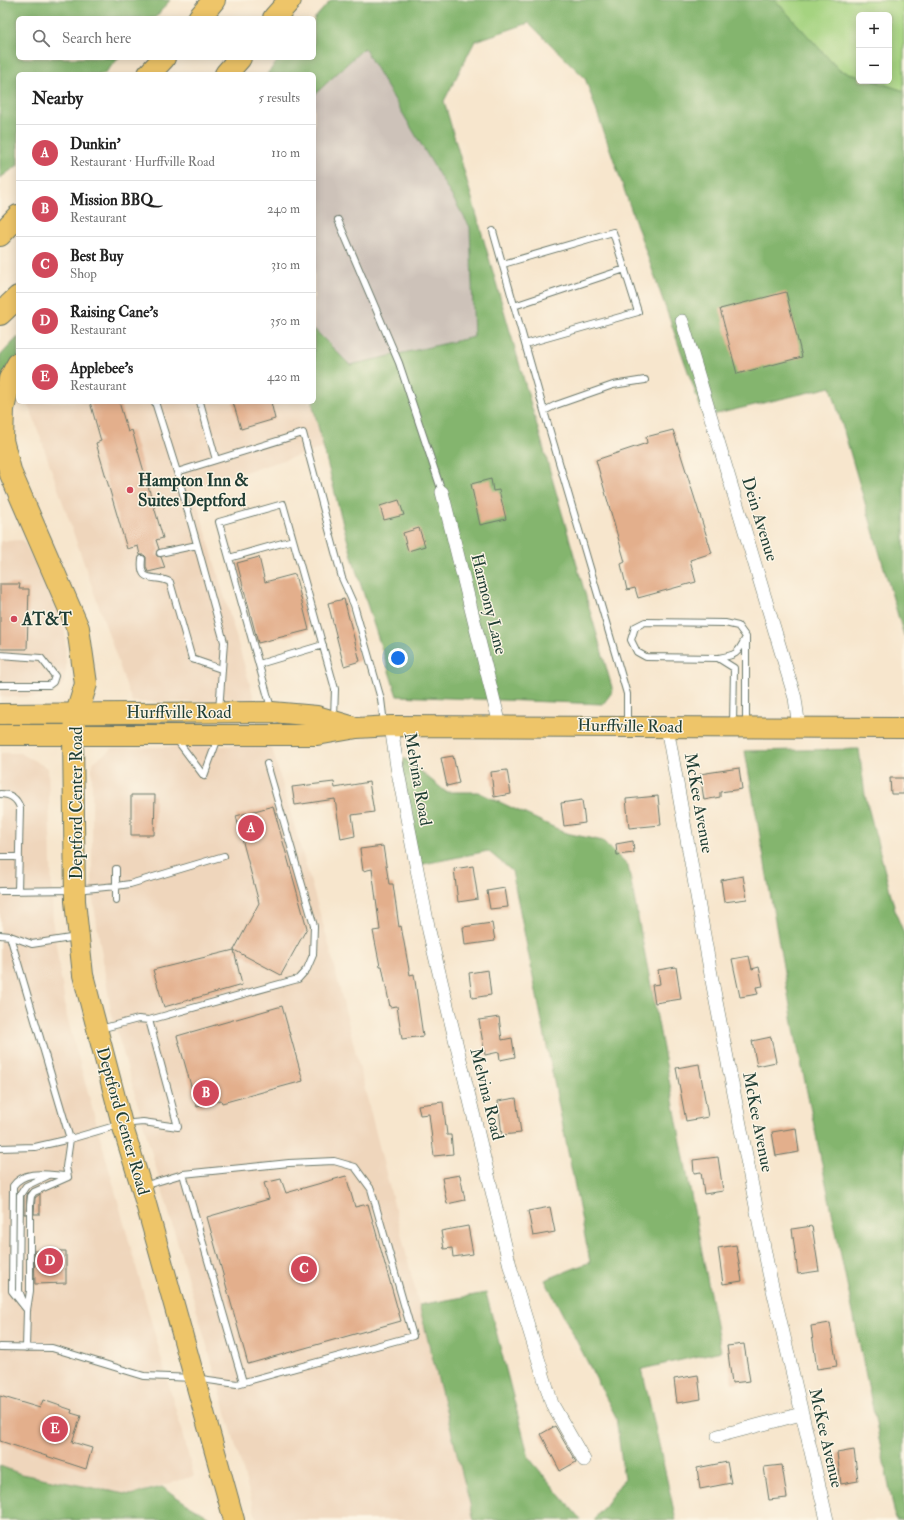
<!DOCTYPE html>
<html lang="en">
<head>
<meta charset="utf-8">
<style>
	body { margin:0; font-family:"IM FELL Double Pica",serif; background:#f2f2f2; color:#222 }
	.controls { position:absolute; right:12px; top:12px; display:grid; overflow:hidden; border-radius:6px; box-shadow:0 2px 10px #0003 }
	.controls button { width:36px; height:36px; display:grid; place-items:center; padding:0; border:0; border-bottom:1px solid #e0e0e0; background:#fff; color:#222; font:20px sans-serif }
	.you { position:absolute; left:398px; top:658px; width:14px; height:14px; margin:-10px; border:3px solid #fff; border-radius:50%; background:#1a73e8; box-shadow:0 0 0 6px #1a73e833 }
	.badge { display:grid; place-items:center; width:26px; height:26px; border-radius:50%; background:#d1495b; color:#fff; font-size:13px; font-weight:700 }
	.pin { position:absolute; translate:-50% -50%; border:2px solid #fff; box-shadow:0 1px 4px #0006 }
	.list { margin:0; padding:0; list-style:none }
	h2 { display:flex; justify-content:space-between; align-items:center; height:52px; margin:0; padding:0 16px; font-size:17px }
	h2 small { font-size:13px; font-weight:400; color:#767676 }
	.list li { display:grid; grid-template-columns:26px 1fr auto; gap:12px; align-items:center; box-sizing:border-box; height:56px; padding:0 16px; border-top:1px solid #e0e0e0 }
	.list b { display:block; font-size:15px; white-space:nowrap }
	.list p { margin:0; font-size:13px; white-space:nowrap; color:#767676 }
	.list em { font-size:13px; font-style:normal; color:#767676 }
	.icon { flex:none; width:22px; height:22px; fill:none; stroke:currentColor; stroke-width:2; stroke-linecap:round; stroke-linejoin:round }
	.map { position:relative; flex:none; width:904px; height:1520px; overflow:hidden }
	.search { position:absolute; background:#fff; box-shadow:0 2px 10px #0003; left:16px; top:16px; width:300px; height:44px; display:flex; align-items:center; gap:10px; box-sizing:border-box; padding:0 14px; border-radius:6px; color:#767676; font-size:15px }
	.panel { position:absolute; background:#fff; box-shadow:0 2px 10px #0003; left:16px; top:72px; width:300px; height:332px; border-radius:6px }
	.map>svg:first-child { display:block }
	.built { fill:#efd6bc }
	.industrial { fill:#cdc2b9 }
	.green { fill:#a5d380; stroke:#62885a }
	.forest { fill:#84b56e; stroke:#527951 }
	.building { fill:#e3af8c }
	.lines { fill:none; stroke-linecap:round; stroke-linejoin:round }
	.lane-casing { stroke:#6b786a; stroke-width:8 }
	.street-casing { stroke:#6b786a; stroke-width:14 }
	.primary-casing { stroke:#6b786a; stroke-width:22 }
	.highway-casing { stroke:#6b786a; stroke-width:24 }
	.lane { stroke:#fff; stroke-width:6 }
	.street { stroke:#fff; stroke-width:13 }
	.primary { stroke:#eec569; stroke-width:20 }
	.highway { stroke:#eec569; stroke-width:22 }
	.poi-dot { fill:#d1495b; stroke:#fcf5e5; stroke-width:1.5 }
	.labels { text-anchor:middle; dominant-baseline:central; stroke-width:3; stroke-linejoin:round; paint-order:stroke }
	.poi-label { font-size:17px; font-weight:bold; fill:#1f3d34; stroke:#fcf5e5; text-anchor:start }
	.street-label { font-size:17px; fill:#1f3d34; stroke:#fcf5e5 }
</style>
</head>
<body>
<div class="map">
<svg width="904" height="1520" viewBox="0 0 904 1520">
	<rect width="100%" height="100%" fill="#fcf5e5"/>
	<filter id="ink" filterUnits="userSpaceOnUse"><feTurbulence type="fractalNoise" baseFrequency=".025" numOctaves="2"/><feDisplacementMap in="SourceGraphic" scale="8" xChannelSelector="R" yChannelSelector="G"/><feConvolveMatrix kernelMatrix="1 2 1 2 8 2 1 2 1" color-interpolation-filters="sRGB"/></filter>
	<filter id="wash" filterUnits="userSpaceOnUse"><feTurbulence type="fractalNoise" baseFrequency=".012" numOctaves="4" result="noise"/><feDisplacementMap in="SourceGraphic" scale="16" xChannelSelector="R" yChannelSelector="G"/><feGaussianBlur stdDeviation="0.9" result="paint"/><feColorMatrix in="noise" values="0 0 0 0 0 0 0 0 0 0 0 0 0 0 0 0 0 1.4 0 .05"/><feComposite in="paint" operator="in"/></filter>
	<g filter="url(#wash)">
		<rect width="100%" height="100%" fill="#f7e6cd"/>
		<path class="built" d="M 28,402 L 312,402 L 323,448 L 193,488 L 255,702 L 132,702 Z
			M 23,540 L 63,617 L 65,632 L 66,670 L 64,682 L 60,688 L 52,694 L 35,697 L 0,697 L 0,541 Z
			M 271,745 L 327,938 L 419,1305 L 474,1520 L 257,1520 L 111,1011 L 92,894 L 92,763 L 113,748 Z
			M 0,753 L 20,753 L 48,768 L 53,926 L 67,1017 L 194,1476 L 130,1495 L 21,1474 L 0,1466 Z"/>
		<path class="industrial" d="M 364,48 L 470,227 L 474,337 L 350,365 L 314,329 L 314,95 Z"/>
		<path class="green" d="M 775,0 L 891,0 L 904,1 L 904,91 L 874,81 L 889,81 L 889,15 L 859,15 L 859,76 L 839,70 Z"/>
		<path class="forest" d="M 0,0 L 170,0 L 155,18 L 18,18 L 18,58 L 119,58 L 104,74 L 18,74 L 18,165 L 0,178 Z
			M 331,0 L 775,0 L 839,70 L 859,76 L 859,81 L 874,81 L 904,91 L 904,636 L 831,387 L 704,417 L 585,78 L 529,23 L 475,41 L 444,101 L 613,691 L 603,704 L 397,696 L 355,567 L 339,509 L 312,402 L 314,402 L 314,329 L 350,365 L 474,337 L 470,227 L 364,48 L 314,95 L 314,74 L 267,74 L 280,58 L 314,58 L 314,19 Z
			M 18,337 L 18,385 L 0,403 L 0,356 Z
			M 859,749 L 865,795 L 896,914 L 904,933 L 904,1520 L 896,1520 L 795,1034 L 745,751 Z
			M 404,758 L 446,792 L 478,792 L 566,833 L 603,841 L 628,866 L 721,1351 L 642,1369 L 676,1520 L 594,1520 L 624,1479 L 616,1417 L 545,1280 L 590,1262 L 512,871 L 488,851 L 414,866 L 400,792 Z
			M 486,1293 L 529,1458 L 581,1520 L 474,1520 L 419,1305 Z
			M 0,1466 L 21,1474 L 130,1495 L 162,1487 L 190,1506 L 215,1520 L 0,1520 Z"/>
		<g id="blocks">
			<path class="building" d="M 786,292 L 802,357 L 737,374 L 720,309 Z
				M 90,402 L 119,402 L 128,432 L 132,430 L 163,538 L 156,540 L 159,549 L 156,554 L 157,556 L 161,557 L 165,568 L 148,572 L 146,567 L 146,557 L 144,555 L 140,555 L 138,546 L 127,549 L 96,443 L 101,441 Z
				M 233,402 L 271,402 L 275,419 L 241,429 Z
				M 673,430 L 712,553 L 690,560 L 696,582 L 638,598 L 635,588 L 627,590 L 621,564 L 625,562 L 596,460 L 647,443 L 646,437 Z
				M 491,479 L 493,491 L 499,490 L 506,519 L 480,525 L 471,484 Z
				M 399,500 L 404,515 L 384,520 L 380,506 Z
				M 419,528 L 425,546 L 408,551 L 403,533 Z
				M 259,557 L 265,582 L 295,574 L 309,630 L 258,643 L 237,563 Z
				M 0,584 L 20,584 L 19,589 L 29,589 L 27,649 L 0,649 Z
				M 344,599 L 360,661 L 344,666 L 328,603 Z
				M 453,756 L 459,783 L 447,786 L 441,758 Z
				M 739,768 L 742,789 L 720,792 L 720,797 L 704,800 L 700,774 Z
				M 507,770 L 511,794 L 494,797 L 491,772 Z
				M 890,778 L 904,778 L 904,794 L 891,794 Z
				M 334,782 L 335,788 L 369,782 L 374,812 L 352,815 L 355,836 L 341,839 L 335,799 L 295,805 L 292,787 Z
				M 131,795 L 155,795 L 154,835 L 131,835 Z
				M 658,796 L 661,825 L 629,828 L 626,799 Z
				M 582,800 L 585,823 L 564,826 L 561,803 Z
				M 273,806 L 307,928 L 281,975 L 234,950 L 259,903 L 236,816 Z
				M 633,841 L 634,853 L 617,855 L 616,844 Z
				M 383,846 L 389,884 L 393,884 L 399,927 L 401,926 L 410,975 L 414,974 L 423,1036 L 402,1039 L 397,1006 L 390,1007 L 382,966 L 380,966 L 373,931 L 380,930 L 372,869 L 363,871 L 360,849 Z
				M 473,866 L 478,899 L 458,902 L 454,869 Z
				M 743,876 L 747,899 L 724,902 L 721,880 Z
				M 505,888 L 508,907 L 490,909 L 487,891 Z
				M 492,923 L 495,941 L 465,945 L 463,927 Z
				M 234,950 L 242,985 L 164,1007 L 153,970 Z
				M 749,956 L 752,969 L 759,967 L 763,986 L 756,987 L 758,994 L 740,997 L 732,959 Z
				M 676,967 L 681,999 L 655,1003 L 652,985 L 660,984 L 658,970 Z
				M 488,970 L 491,995 L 472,998 L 469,973 Z
				M 282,1006 L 303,1081 L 222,1103 L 221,1100 L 197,1107 L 177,1036 Z
				M 499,1017 L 502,1040 L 512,1038 L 515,1057 L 500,1060 L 499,1052 L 485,1055 L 479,1020 Z
				M 771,1037 L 776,1062 L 757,1066 L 752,1041 Z
				M 699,1064 L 708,1117 L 686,1121 L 676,1068 Z
				M 516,1098 L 521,1133 L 502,1135 L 498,1101 Z
				M 443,1102 L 447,1135 L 451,1135 L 453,1154 L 434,1156 L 429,1114 L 420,1115 L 418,1105 Z
				M 796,1128 L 799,1152 L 776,1156 L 772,1132 Z
				M 718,1157 L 723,1191 L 704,1194 L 701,1172 L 694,1173 L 693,1160 Z
				M 460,1175 L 465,1200 L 447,1204 L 442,1178 Z
				M 346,1176 L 355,1207 L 368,1204 L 401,1321 L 248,1364 L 207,1217 L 269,1199 L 264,1183 L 281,1179 L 286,1193 Z
				M 31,1189 L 27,1195 L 26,1214 L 24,1214 L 24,1196 Z
				M 40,1194 L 40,1214 L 34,1214 L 35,1198 Z
				M 550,1207 L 555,1232 L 533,1236 L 528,1211 Z
				M 468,1226 L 473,1254 L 453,1257 L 452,1248 L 444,1249 L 441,1231 Z
				M 812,1226 L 819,1271 L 798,1274 L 792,1229 Z
				M 736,1245 L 742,1281 L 723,1284 L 718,1248 Z
				M 34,1251 L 66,1251 L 66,1283 L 35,1284 Z
				M 830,1323 L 837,1366 L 817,1369 L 811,1326 Z
				M 744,1344 L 750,1381 L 732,1383 L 727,1346 Z
				M 698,1375 L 701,1399 L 677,1403 L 674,1379 Z
				M 0,1396 L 40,1408 L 43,1400 L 72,1410 L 71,1413 L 81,1416 L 72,1442 L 92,1448 L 86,1469 L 0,1441 Z
				M 555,1426 L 576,1462 L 560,1471 L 541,1434 Z
				M 854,1450 L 858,1481 L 841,1484 L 837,1453 Z
				M 727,1462 L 731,1483 L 700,1489 L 697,1468 Z
				M 782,1465 L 787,1498 L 769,1500 L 764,1467 Z"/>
		</g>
	</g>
	<g filter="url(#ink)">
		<use href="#blocks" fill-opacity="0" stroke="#6b786a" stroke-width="1"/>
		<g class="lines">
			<defs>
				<path id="lane" d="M 338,220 L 399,363 L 442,492
					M 493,231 L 544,411 L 627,694 L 627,725
					M 503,264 L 613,232 L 638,312 L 525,344
					M 514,306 L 625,269
					M 155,402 L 177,472
					M 200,402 L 216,460
					M 544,411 L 556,405 L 613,385 L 645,380
					M 160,553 L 197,545
					M 229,558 L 293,540
					M 142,559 C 139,585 154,574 170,582 L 192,659 L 221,669
					M 0,655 L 41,658 L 55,676 L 53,682 L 49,685 L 0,685
					M 718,658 C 736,655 737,655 745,639
					M 259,664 L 323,645
					M 271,708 L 219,522 L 283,504 L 335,689 L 334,718
					M 219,711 L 224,642 L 177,472 L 303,433 L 342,578 L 354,605 L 381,699 L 384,724
					M 733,725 L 734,668 L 718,658 L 646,657 L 637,652 L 631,640 L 635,627 L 645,622 L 725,623 L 738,626 L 746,637 L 746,724
					M 177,740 L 204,776
					M 204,776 L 218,738
					M 0,794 C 10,794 17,798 20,808 L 18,891
					M 0,857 L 19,857
					M 116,869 L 116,886 L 130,884 L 224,856
					M 0,891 L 75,890 L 116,886 L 116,900
					M 0,935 L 10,936 L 32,944 L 77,937
					M 10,936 L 70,1139 L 66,1167 L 68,1177
					M 100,1029 L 138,1019 L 149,1020 L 298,979 L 307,969 L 313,955 L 314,926 L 267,764
					M 0,1148 L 35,1147 L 70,1139 L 122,1124 L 143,1122 L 178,1127 L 149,1020
					M 183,1174 L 243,1382
					M 24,1303 L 19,1291 L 20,1195 L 26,1186 L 47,1176
					M 27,1310 L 12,1291 L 13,1186 C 25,1169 48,1175 66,1176
					M 0,1347 L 52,1348 L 144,1376 L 194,1378 L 237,1384 L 413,1336 L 371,1189 L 355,1167 L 334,1161 L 289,1163 L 183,1174 L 143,1186
					M 26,1348 L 27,1310 L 30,1291 L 30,1205 L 31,1196 L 34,1192 L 68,1177"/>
				<path id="street" d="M 682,321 L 795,698 L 799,728
					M 442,492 L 500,725
					M 391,726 L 397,767 L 429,931 L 511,1270 L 552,1404 L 584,1460
					M 667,727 L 713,986 L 769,1273 L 827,1520
					M 718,1436 L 801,1414"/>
				<path id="primary" d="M 0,714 L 272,712 L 317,716 L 351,726
					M 75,723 L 73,735 L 75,901 L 83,975 L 122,1124 L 141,1186 L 234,1520
					M 0,735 L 317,735 L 357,728 L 391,726 L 904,728"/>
				<path id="highway" d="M 199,18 L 214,0
					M 274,18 L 290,0
					M 149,74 L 164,58
					M 226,74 L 240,58
					M 0,235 L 18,216
					M 0,314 L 18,297
					M 18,364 L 10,379 L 3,409 L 2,440 L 11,474 L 78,628 L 86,684 L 77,713"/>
			</defs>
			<use href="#lane" class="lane-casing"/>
			<use href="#street" class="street-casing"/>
			<use href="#primary" class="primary-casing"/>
			<use href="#highway" class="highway-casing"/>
			<use href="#lane" class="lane"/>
			<use href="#street" class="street"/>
			<use href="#primary" class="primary"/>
			<use href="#highway" class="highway"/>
		</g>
	</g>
	<g class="poi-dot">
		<circle cx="130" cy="490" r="4"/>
		<circle cx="14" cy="619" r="4"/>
	</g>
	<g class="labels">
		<g class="poi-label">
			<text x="138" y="480">Hampton Inn &amp;<tspan x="138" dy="20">Suites Deptford</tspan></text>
			<text x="22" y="619">AT&amp;T</text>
		</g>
		<g class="street-label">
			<text transform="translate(760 519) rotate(73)">Dein Avenue</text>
			<text transform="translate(489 604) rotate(76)">Harmony Lane</text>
			<text x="179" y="712">Hurffville Road</text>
			<text transform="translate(630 726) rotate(1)">Hurffville Road</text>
			<text transform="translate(418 779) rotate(80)">Melvina Road</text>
			<text transform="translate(76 803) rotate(-90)">Deptford Center Road</text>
			<text transform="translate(699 803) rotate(80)">McKee Avenue</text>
			<text transform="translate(487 1094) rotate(76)">Melvina Road</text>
			<text transform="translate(123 1121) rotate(74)">Deptford Center Road</text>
			<text transform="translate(758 1122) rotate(79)">McKee Avenue</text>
			<text transform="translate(826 1438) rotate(77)">McKee Avenue</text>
		</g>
	</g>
</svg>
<div class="controls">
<button>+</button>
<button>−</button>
</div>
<div class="you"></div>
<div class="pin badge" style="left:251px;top:828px">A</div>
<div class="pin badge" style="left:206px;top:1093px">B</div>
<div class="pin badge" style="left:304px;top:1269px">C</div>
<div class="pin badge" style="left:50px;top:1261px">D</div>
<div class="pin badge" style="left:55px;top:1429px">E</div>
<div class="search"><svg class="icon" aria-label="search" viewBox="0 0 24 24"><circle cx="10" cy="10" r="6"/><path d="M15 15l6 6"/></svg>Search here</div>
<section class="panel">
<h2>Nearby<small>5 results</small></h2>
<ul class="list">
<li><span class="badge">A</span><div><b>Dunkin'</b><p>Restaurant · Hurffville Road</p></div><em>110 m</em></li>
<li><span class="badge">B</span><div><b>Mission BBQ</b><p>Restaurant</p></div><em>240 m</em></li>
<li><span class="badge">C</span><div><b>Best Buy</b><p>Shop</p></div><em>310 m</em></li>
<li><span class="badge">D</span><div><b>Raising Cane's</b><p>Restaurant</p></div><em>350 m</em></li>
<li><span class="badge">E</span><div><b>Applebee's</b><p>Restaurant</p></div><em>420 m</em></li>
</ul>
</section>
</div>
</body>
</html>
